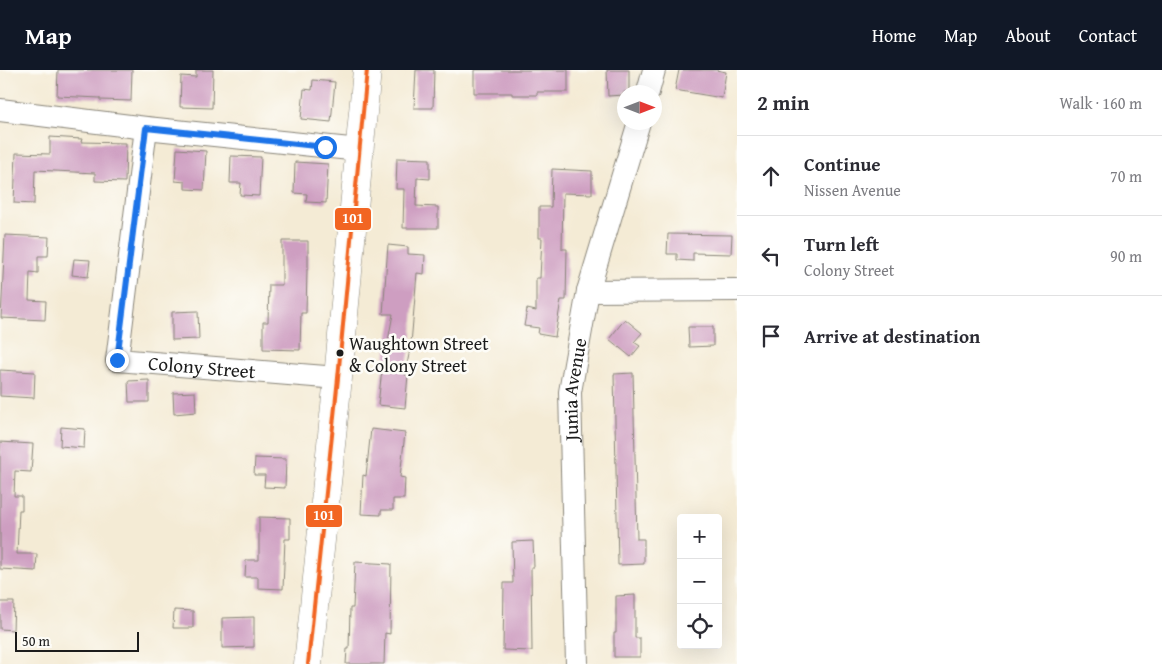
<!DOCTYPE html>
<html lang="en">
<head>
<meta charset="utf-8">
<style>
	body { margin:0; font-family:"Gentium Book Plus",serif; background:#f7f7f7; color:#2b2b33 }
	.controls { position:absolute; right:15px; bottom:15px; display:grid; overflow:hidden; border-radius:5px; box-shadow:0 5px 20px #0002 }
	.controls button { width:45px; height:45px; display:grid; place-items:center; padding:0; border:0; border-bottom:1px solid #e1e1e2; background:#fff; color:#2b2b33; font:25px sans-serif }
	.compass { position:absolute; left:617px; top:15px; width:45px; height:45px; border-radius:50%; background:#fff; box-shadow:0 5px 20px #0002; rotate:90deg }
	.scale { position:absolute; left:15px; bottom:12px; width:124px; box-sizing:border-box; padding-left:5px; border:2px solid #1c1c1c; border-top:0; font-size:14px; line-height:18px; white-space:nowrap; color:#1c1c1c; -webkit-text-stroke:4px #fdfcf7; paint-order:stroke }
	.stop { position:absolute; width:15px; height:15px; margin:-11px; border:4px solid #1a73e8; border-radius:50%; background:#fff }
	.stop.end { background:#1a73e8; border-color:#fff; box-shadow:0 1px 5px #0008 }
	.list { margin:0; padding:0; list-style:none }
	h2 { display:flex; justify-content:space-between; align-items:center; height:65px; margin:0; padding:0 20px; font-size:21px }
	h2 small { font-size:16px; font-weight:400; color:#7c7c81 }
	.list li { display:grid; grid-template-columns:32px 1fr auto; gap:15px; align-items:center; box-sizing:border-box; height:80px; padding:0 20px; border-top:1px solid #e1e1e2 }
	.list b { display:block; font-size:19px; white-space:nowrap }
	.list p { margin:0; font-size:16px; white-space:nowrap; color:#7c7c81 }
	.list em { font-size:16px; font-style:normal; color:#7c7c81 }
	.icon { flex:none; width:28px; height:28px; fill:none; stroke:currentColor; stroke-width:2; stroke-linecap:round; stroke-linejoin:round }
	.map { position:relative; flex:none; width:737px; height:594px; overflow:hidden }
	header { display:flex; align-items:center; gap:30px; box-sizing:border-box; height:70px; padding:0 25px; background:#111827; color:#fff }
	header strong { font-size:24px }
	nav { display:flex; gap:28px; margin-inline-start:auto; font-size:18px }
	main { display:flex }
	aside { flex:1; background:#fff }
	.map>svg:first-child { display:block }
	.building { fill:#ce9ec1 }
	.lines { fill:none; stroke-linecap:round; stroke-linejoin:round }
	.minor-casing { stroke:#888478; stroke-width:24 }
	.major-casing { stroke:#888478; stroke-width:29 }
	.minor { stroke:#fff; stroke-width:22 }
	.major { stroke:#fff; stroke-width:28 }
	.bus-1-casing { stroke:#fdfcf7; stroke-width:8 }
	.bus-1 { stroke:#f26522; stroke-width:4 }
	.route { stroke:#1a73e8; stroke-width:6 }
	.bus-dot { fill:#1c1c1c; stroke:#fdfcf7; stroke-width:2 }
	.labels { text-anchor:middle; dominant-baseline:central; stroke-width:5; stroke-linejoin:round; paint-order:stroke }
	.bus-label { font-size:18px; fill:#1c1c1c; stroke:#fdfcf7; text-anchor:start }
	.street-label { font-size:19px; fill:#1c1c1c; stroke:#fdfcf7 }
	.line-badge { stroke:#fdfcf7; stroke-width:2 }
	.badge-label { font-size:14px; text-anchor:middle; font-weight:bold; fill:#fff }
</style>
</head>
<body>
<header>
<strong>Map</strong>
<nav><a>Home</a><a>Map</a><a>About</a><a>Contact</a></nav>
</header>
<main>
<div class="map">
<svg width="737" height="594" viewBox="0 0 737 594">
	<rect width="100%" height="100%" fill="#fdfcf7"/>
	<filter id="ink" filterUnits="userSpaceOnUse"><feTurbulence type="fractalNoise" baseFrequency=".02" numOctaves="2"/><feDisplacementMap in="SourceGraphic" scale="10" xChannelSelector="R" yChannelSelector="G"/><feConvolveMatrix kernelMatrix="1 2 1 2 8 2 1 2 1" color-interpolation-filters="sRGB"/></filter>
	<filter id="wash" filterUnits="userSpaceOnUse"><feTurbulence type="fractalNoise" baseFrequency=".0096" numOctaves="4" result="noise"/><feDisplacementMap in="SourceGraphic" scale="20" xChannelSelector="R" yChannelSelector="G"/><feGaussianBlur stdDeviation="1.12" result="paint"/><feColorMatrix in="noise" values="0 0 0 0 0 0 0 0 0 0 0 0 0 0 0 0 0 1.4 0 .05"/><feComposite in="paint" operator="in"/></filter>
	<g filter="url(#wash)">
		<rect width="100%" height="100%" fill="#f4ebd5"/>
		<g id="blocks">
			<path class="building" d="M 58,0 L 132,0 L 131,31 L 100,30 L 100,28 L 57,26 Z
				M 196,0 L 213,0 L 212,38 L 180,37 L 181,6 L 196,7 Z
				M 416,0 L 434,0 L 433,38 L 414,38 Z
				M 474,0 L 568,0 L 568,22 L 537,22 L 537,25 L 512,25 L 512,23 L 474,23 Z
				M 607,0 L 629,0 L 629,22 L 624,22 L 624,25 L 608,26 Z
				M 679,0 L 716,0 L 726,2 L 722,28 L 675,20 Z
				M 313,10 L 335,12 L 331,52 L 301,49 L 304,19 L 312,20 Z
				M 50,67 L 82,69 L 81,72 L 126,73 L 125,112 L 95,111 L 95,103 L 35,100 L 34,134 L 14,133 L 16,83 L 50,84 Z
				M 177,79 L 206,81 L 204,120 L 185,119 L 185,112 L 175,111 Z
				M 231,86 L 261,87 L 259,126 L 240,125 L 241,113 L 230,113 Z
				M 397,88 L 430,89 L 430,109 L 417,108 L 416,136 L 438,137 L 438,158 L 403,158 L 404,119 L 396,119 Z
				M 295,92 L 328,94 L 326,133 L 306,132 L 307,124 L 294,123 Z
				M 552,99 L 592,101 L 592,124 L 563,123 L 562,179 L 567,179 L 566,230 L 561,230 L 555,267 L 538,264 L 539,258 L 524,256 L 527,239 L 536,241 L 536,208 L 540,208 L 542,168 L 539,168 L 539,137 L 551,137 Z
				M 668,164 L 732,165 L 731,184 L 693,183 L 693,191 L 677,190 L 677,184 L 667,184 Z
				M 5,165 L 49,167 L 48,186 L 38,186 L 38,203 L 30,202 L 29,230 L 46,231 L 45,250 L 1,248 Z
				M 282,171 L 308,171 L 308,199 L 307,199 L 306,243 L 301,243 L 300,280 L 263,279 L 263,252 L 268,252 L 269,215 L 282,215 Z
				M 388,175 L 408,177 L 408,184 L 425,185 L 424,204 L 417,203 L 411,274 L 405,305 L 408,305 L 405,338 L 378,335 L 381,308 L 393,244 L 383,244 Z
				M 74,189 L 90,190 L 88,207 L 72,205 Z
				M 198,241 L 199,269 L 172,270 L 172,242 Z
				M 625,249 L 642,263 L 634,272 L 640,276 L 631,287 L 609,269 Z
				M 688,257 L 713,257 L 713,276 L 689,277 Z
				M 0,300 L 35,302 L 34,328 L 0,326 Z
				M 633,303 L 637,469 L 644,469 L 644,494 L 618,495 L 614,304 Z
				M 149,310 L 149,332 L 129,332 L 128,311 Z
				M 195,322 L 196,342 L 174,344 L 173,323 Z
				M 61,357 L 85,359 L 84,378 L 60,376 Z
				M 371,359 L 405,363 L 400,407 L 405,408 L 404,429 L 393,429 L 393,440 L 381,440 L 381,445 L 361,444 L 363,405 L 366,406 Z
				M 0,372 L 33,374 L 31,402 L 15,401 L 14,426 L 22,426 L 22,440 L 19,440 L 17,484 L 37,484 L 36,501 L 0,499 Z
				M 255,388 L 286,389 L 285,418 L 264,417 L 265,405 L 254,405 Z
				M 259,447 L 290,448 L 290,469 L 285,469 L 283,519 L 258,518 L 258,507 L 245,507 L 246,490 L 259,490 Z
				M 533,471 L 534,497 L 531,497 L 532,581 L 503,580 L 504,513 L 513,513 L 512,472 Z
				M 355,492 L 391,494 L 390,564 L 385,563 L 384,594 L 346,594 L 347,579 L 349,579 L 350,538 L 353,538 Z
				M 635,525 L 635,568 L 640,568 L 640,587 L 614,587 L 614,563 L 616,563 L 616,526 Z
				M 0,532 L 14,532 L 13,560 L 0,559 Z
				M 174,540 L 193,541 L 193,558 L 173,558 Z
				M 254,547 L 254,577 L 222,578 L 222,548 Z"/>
		</g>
	</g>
	<g filter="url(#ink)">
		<use href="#blocks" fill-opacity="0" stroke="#888478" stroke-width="1"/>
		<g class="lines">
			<defs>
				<g id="minor">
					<path d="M 648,22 L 654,0"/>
					<path d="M 0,40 L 146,58 L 360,80"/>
					<path id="s1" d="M 146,58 L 117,290 L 338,308"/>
					<path d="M 588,221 L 737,220"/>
					<path id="s2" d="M 577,594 L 570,322 L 588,221 L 639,52"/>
				</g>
				<path id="major" d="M 308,594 L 338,308 L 367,0"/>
			</defs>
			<use href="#minor" class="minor-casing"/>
			<use href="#major" class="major-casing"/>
			<use href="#minor" class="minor"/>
			<use href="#major" class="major"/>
			<defs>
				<path id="bus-1" d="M 308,594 L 338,308 L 367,0"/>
			</defs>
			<use href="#bus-1" class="bus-1-casing"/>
			<use href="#bus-1" class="bus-1"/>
		</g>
	</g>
	<g class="lines" filter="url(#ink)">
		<path class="route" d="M 117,290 L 146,58 L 325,77"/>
	</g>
	<circle class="bus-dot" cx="340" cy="283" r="4.5"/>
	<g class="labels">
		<g class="bus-label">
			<text x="349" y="273">Waughtown Street<tspan x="349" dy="22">&amp; Colony Street</tspan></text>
		</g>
		<g class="street-label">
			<text stroke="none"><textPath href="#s1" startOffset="319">Colony Street</textPath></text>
			<text stroke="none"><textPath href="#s2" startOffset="275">Junia Avenue</textPath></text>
		</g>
	</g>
	<g class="line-badge">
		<rect x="334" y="137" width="38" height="24" rx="5" fill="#f26522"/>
		<rect x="305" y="434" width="38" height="24" rx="5" fill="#f26522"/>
	</g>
	<g class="badge-label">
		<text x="353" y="153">101</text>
		<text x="324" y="450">101</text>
	</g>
</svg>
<div class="controls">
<button>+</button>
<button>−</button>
<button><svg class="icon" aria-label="locate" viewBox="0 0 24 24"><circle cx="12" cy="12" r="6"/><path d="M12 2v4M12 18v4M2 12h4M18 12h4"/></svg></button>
</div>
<svg class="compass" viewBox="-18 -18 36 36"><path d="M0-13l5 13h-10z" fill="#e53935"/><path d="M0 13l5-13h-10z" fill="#7c7c81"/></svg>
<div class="scale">50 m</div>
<div class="stop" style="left:325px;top:77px"></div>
<div class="stop end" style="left:117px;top:290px"></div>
</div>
<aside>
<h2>2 min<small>Walk · 160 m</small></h2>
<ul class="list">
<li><svg class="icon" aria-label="ahead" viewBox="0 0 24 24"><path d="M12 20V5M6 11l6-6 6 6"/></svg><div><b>Continue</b><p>Nissen Avenue</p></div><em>70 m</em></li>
<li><svg class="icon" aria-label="left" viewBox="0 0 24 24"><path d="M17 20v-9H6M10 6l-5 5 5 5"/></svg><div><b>Turn left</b><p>Colony Street</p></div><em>90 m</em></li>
<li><svg class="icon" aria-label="arrive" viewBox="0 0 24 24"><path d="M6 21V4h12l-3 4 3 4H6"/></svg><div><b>Arrive at destination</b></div></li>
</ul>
</aside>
</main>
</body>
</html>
